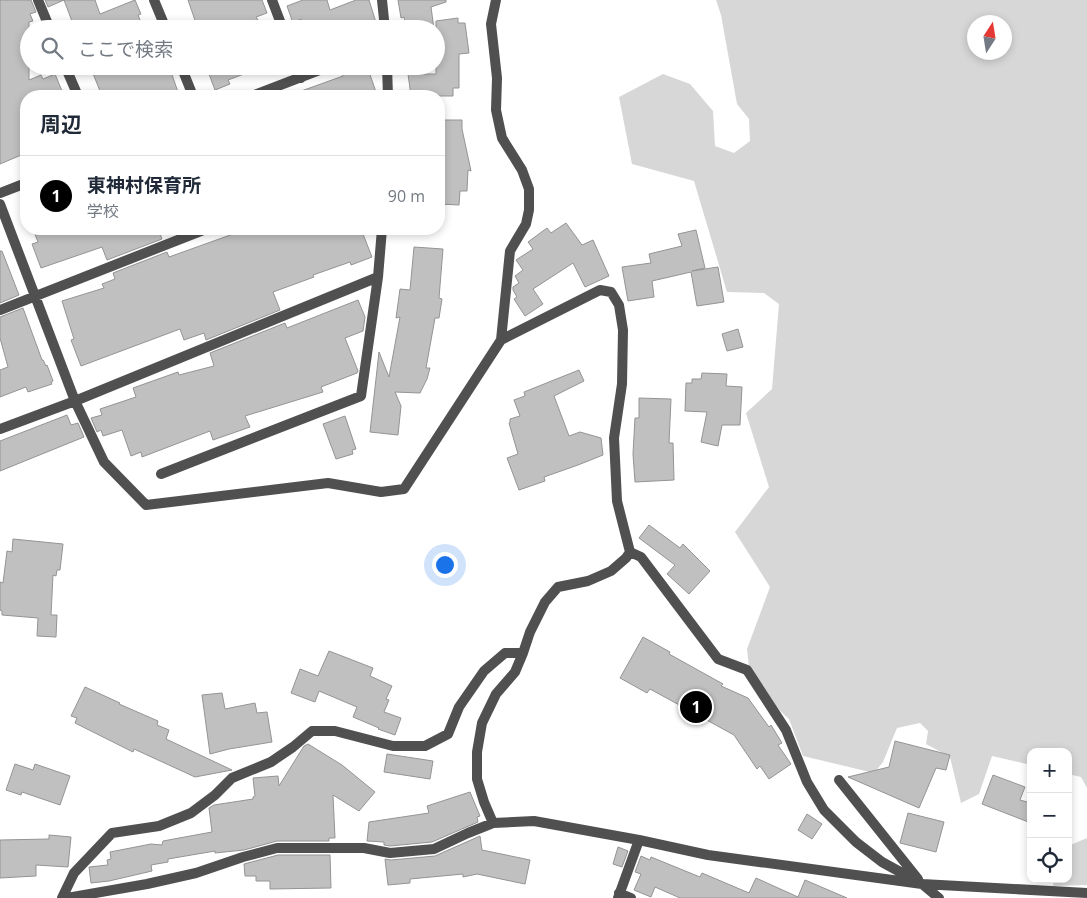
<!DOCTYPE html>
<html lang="ja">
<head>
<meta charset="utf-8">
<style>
	body { margin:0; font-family:"Open Sans","Noto Sans JP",sans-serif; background:#f2f2f3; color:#1f2937 }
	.controls { position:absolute; right:15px; bottom:15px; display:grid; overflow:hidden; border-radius:10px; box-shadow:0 2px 8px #0003 }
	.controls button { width:45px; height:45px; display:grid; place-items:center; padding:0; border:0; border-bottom:1px solid #e0e1e3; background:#fff; color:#1f2937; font:25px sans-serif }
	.compass { position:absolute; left:967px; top:15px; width:45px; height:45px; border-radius:50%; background:#fff; box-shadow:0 2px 8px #0003; rotate:12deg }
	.you { position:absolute; left:444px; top:564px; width:18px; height:18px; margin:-12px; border:4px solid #fff; border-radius:50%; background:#1a73e8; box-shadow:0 0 0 8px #1a73e833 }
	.badge { display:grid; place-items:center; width:32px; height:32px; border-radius:50%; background:#000; color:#fff; font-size:16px; font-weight:700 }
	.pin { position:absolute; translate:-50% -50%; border:2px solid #fff; box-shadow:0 1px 5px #0006 }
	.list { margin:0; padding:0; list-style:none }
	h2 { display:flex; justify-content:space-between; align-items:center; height:65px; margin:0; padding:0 20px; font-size:21px }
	h2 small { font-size:16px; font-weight:400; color:#747a83 }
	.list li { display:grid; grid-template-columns:32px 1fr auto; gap:15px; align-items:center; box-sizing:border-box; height:80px; padding:0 20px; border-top:1px solid #e0e1e3 }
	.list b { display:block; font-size:19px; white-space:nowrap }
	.list p { margin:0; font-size:16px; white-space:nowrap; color:#747a83 }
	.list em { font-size:16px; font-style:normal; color:#747a83 }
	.icon { flex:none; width:28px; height:28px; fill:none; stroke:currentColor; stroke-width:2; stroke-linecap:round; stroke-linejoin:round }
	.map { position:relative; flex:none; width:1087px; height:898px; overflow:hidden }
	.search { position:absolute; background:#fff; box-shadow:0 2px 8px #0003; left:20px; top:20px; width:425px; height:55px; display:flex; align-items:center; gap:12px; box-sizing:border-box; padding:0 18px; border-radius:28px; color:#747a83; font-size:19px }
	.panel { position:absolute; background:#fff; box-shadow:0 2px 8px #0003; left:20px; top:90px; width:425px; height:145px; border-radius:20px }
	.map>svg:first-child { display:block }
	.green { fill:#d7d7d7; fill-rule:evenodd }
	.building { fill:#c0c0c0; stroke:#949494 }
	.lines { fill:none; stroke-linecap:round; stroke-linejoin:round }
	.street { stroke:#505050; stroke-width:10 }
</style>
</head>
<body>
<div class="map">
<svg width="1087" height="898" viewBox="0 0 1087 898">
	<rect width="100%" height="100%" fill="#fff"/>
	<path class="green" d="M 716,0 L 1087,0 L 1087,788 L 1081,777 L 1068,774 L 1068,752 L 1031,752 L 1031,765 L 992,756 L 979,794 L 961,803 L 950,757 L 926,744 L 928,731 L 920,723 L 897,728 L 883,762 L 874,773 L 803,756 L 789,719 L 751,684 L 747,649 L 770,587 L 735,532 L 769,487 L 746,413 L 772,389 L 779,304 L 764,293 L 727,292 L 694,181 L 632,164 L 619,97 L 663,74 L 690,84 L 713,111 L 715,146 L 734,153 L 750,141 L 749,119 L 737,104 L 721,15 ZM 974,22 L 1004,22 L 1004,52 L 974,52 Z
		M 1087,838 L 1087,885 L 1053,886 L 1054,879 L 1068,879 L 1068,846 Z"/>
	<path class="building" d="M 0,0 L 31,0 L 36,12 L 30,14 L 33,21 L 29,22 L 29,80 L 41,75 L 43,79 L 55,74 L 64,96 L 26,96 L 26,153 L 0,164 Z
		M 45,0 L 95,0 L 100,14 L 135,0 L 141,14 L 138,15 L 142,25 L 133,29 L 64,29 L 64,28 L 73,24 L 64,0 L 48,7 Z
		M 188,0 L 262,0 L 267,13 L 256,17 L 258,20 L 236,29 L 198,29 Z
		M 303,0 L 327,0 L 330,10 L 356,0 L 369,0 L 378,29 L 305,29 L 301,19 L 293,23 L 287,6 Z
		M 398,0 L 446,0 L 446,2 L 431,7 L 434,29 L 406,29 L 404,17 L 401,18 Z
		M 458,18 L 458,23 L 465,23 L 469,53 L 459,54 L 459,88 L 453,88 L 453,96 L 411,96 L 408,74 L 436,74 L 436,21 Z
		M 90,66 L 169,66 L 178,92 L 167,96 L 102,96 Z
		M 206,66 L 260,66 L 260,68 L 228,80 L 230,84 L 215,90 Z
		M 364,66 L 367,66 L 376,92 L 364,96 L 293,96 L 293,94 L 343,76 L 342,74 Z
		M 439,120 L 462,120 L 462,129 L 471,171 L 468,170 L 467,191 L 460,191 L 459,205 L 439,204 Z
		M 566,223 L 582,245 L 593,240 L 609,276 L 585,287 L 573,263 L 533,289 L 543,304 L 525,316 L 514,299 L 517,297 L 513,290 L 513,287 L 519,283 L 515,276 L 523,270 L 516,260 L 533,249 L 528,242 L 547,228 L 551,233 Z
		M 33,229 L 158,229 L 162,239 L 107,260 L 102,247 L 41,268 L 32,244 L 38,242 Z
		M 247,229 L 361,229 L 372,257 L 351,265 L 350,262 L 313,275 L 314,277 L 273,292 L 280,310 L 206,340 L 204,333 L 184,340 L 180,329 L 81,366 L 71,340 L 74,339 L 62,301 L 104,288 L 102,284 L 115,279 L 113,273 L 167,252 L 169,257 Z
		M 696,230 L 705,268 L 692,271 L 718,267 L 724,302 L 697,306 L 691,272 L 652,281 L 654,297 L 628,301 L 622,267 L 651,263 L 649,254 L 682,246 L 678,234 Z
		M 414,247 L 443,249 L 439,298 L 442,299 L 439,318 L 435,318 L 426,368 L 430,368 L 427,379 L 420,393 L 395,392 L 401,406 L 398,435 L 370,432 L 379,352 L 389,377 L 400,317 L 396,318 L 400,289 L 410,290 Z
		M 0,251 L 2,251 L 19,295 L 0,303 Z
		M 358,300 L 365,317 L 363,331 L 345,338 L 358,371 L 357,373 L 321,387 L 323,392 L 245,416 L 250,427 L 213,440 L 210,431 L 142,457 L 141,452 L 131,456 L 122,430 L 103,436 L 101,430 L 97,432 L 91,418 L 102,415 L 100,409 L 136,397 L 133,388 L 178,372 L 179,375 L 214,366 L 210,353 L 285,323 L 287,328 Z
		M 23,308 L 42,360 L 43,360 L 46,366 L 47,365 L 53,381 L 51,382 L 52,384 L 28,392 L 26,387 L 0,397 L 0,370 L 8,367 L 0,338 L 0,317 Z
		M 738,329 L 743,347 L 727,351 L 722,334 Z
		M 579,370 L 584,381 L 554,396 L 569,436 L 580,432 L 601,438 L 603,455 L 578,465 L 544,477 L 545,481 L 519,490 L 507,458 L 518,454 L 509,423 L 510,423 L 510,419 L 520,416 L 514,400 L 525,396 L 524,392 Z
		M 702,373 L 727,374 L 726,386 L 742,387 L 740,425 L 722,425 L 718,446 L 701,442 L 707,412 L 685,411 L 686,383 L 692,383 L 692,379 L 701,379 Z
		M 639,398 L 671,399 L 669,443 L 673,443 L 674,480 L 635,482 L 633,454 L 635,418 L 639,418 Z
		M 67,415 L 71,425 L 78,423 L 84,437 L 0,471 L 0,441 Z
		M 345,416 L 356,449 L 352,450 L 353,454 L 336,459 L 323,424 Z
		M 649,525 L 680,548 L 683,544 L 710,571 L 689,594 L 667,574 L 675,565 L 639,538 Z
		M 13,539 L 63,544 L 60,570 L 57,570 L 56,576 L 53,575 L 51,615 L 57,615 L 56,637 L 37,636 L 38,618 L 2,615 L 2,611 L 0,610 L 0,582 L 3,583 L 7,551 L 12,552 Z
		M 643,637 L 670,652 L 669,654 L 723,684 L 721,686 L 748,698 L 769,727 L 771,725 L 782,743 L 778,745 L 791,764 L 769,779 L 760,766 L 757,769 L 734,735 L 650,689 L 647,693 L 620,678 Z
		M 329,651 L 373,668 L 370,676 L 392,686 L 386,699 L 389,700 L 384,712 L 401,718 L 395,735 L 378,729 L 379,728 L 353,717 L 357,707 L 319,691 L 315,702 L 291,693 L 300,669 L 318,676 Z
		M 85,687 L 120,703 L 119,704 L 158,721 L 157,725 L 169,730 L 166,739 L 232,770 L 195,777 L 134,749 L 133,752 L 75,723 L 77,718 L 71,716 Z
		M 222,693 L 225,709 L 255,703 L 257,713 L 267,712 L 272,742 L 229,749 L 210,754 L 202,695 Z
		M 895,741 L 950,755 L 946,770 L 936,768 L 919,808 L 848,777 L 889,767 Z
		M 308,744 L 342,765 L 375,792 L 359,811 L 333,795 L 335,838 L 329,838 L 329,841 L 277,841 L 244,850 L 215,853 L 215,851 L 168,859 L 168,862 L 151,865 L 152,871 L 109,881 L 91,883 L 89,867 L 108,865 L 107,860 L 111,859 L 110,852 L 151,844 L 162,845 L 163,841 L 212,832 L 209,808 L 214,805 L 253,799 L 253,797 L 255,796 L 253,778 L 278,776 L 279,786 L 304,746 Z
		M 387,754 L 433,761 L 430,779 L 384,772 Z
		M 15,764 L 33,770 L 35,764 L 70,776 L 60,805 L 22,792 L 21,795 L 6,790 Z
		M 993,775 L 1025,787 L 1020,800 L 1031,803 L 1031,823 L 982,804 Z
		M 470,792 L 480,816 L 477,817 L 478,822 L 432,842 L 390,846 L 384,845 L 384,842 L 367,841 L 369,822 L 429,813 L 427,806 Z
		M 908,813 L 944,822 L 936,852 L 900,843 Z
		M 807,814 L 822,824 L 812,839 L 798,830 Z
		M 49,835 L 71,837 L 68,867 L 36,865 L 36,876 L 0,878 L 0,840 L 49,839 Z
		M 480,836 L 482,850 L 530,860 L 525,884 L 477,874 L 463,877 L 463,874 L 410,879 L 410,883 L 388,885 L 385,859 L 391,860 L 435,856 Z
		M 618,847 L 628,851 L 622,867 L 613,864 Z
		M 278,855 L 330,855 L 331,888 L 270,889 L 270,881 L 256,881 L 256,876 L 245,876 L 244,864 Z
		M 641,856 L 650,860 L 651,857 L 700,877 L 702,873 L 749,893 L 756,878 L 798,897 L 805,880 L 847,898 L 680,898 L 655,887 L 651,897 L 634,890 L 641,874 L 635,872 Z"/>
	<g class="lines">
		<path class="street" d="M 38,0 L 50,29
			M 154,0 L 166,29
			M 272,0 L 283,29
			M 382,0 L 385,29
			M 65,66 L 78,96
			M 181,66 L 193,96
			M 297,66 L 301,78
			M 387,66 L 388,96
			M 252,96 L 330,66
			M 0,193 L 26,183
			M 0,204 L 75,401 L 104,462 L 146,505 L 328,483 L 381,492 L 404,489 L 501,340 L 510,251 L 526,224 L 529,210 L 529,189 L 522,170 L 502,138 L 496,110 L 497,78 L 491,24 L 496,0
			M 0,310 L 206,229
			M 0,429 L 75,401 L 378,277
			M 161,474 L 361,396 L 378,277 L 382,229
			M 630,552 L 641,557 L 718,659 L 747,670 L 786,730 L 807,782 L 824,810 L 856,842 L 882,862 L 922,884 L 1087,893
			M 839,780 L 918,879
			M 493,823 L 484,802 L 477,779 L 477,752 L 482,723 L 496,694 L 515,672 L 523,653 L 530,632 L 545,602 L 558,587 L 588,581 L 611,571 L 626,558 L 630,552 L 617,501 L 614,438 L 622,384 L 623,330 L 619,305 L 611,292 L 600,290 L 501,340
			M 619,893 L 631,898
			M 62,898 L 74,873 L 112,833 L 159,826 L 191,813 L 215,795 L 232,778 L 271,762 L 293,747 L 312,731 L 335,731 L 393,746 L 425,746 L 448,734 L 459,707 L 484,671 L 505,653 L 523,653
			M 67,898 L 147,884 L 196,873 L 243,857 L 277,848 L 364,848 L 390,853 L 434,849 L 468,833 L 493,823 L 534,821 L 639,840 L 708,855 L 922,884 L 939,898
			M 618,898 L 639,840"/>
	</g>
</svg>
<div class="controls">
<button>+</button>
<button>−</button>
<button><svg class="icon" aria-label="locate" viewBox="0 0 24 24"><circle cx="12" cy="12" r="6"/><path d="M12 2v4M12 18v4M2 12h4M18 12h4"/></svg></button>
</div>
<svg class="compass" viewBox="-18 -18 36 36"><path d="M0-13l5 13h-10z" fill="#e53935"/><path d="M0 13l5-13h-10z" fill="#747a83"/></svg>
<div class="you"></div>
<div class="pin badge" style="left:696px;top:707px">1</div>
<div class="search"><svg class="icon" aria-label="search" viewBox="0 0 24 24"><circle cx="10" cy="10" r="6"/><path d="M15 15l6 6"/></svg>ここで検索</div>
<section class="panel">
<h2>周辺<small></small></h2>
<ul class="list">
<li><span class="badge">1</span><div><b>東神村保育所</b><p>学校</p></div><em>90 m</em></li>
</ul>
</section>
</div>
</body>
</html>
